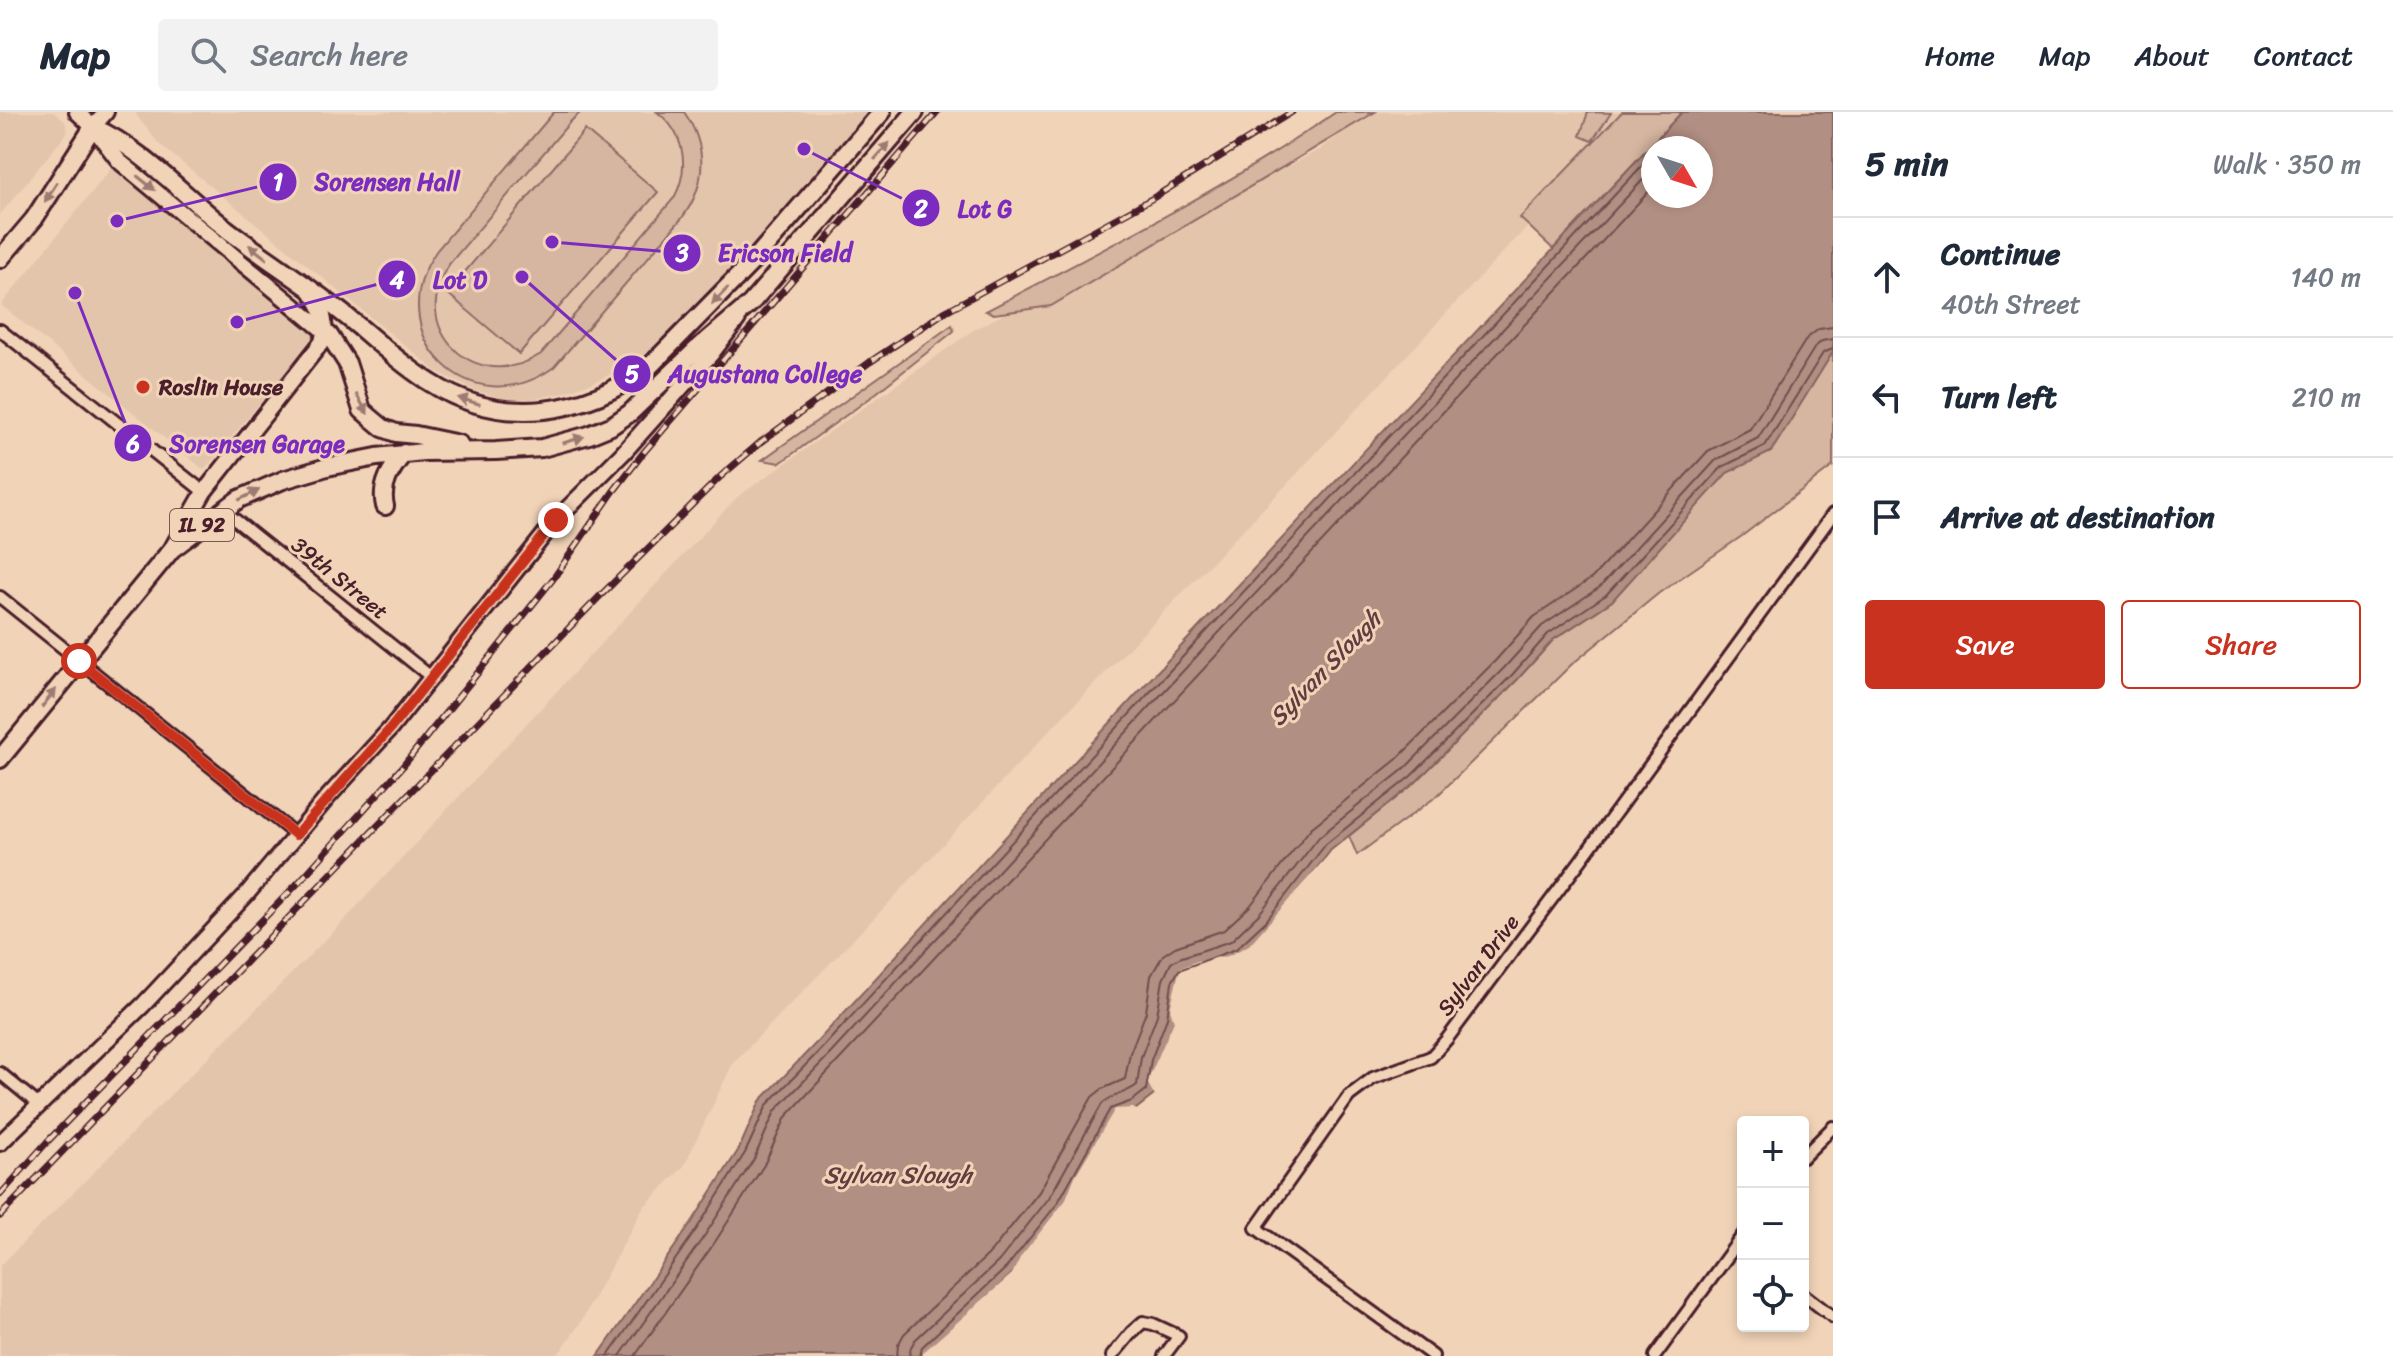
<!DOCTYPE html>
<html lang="en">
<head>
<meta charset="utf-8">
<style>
	body { margin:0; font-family:Sriracha,sans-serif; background:#f2f2f3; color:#1f2937 }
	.controls { position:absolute; right:24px; bottom:24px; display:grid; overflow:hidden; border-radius:8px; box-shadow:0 4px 12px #0003 }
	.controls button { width:72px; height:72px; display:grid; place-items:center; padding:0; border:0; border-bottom:2px solid #e0e1e3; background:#fff; color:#1f2937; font:40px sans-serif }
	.compass { position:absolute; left:1641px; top:24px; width:72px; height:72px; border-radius:50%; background:#fff; box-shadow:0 4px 12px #0003; rotate:129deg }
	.stop { position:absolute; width:24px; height:24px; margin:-18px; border:6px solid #c8321e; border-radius:50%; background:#fff }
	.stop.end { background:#c8321e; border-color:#fff; box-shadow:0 2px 8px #0008 }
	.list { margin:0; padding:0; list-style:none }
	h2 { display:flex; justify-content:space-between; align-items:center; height:104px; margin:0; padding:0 32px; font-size:34px }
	h2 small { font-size:26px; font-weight:400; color:#747a83 }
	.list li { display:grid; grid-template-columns:52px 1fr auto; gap:24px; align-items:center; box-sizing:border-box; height:120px; padding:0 32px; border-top:2px solid #e0e1e3 }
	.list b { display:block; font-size:30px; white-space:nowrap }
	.list p { margin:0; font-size:26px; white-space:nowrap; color:#747a83 }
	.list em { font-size:26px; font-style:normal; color:#747a83 }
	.actions { display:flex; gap:16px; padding:24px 32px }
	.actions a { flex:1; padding:18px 0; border:2px solid #c8321e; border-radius:8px; text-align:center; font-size:28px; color:#c8321e }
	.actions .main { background:#c8321e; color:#fff }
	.icon { flex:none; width:44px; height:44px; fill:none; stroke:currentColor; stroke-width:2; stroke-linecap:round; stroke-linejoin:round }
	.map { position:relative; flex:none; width:1833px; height:1244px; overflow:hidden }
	header { display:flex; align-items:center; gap:48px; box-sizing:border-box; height:112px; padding:0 40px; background:#fff; border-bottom:2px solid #e0e1e3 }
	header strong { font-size:38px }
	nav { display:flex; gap:44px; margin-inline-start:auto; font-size:28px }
	.search { width:560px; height:72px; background:#f2f2f3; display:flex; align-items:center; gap:20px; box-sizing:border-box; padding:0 28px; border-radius:8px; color:#747a83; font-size:30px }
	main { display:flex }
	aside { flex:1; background:#fff }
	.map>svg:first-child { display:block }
	.built { fill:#e3c5ac }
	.green { fill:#d6b6a0; stroke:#906a66; stroke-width:2 }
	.water { fill:#b18f82; stroke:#88625f; stroke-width:2; fill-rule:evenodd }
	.pier { fill:#f1d4b8 }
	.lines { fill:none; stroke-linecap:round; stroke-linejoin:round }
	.shore { stroke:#734c4e; stroke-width:2 }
	.street-casing { stroke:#4a1f2b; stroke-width:16 }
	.secondary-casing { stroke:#4a1f2b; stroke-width:20 }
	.primary-casing { stroke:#4a1f2b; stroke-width:22 }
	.street { stroke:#f1d4b8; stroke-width:10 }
	.secondary { stroke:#f1d4b8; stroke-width:14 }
	.primary { stroke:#f1d4b8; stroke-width:16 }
	.rail-casing { stroke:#4a1f2b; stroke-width:7 }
	.rail { stroke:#f1d4b8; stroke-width:4; stroke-dasharray:12; stroke-linecap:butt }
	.oneway { fill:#9e7a72 }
	.route { stroke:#c8321e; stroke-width:10 }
	.poi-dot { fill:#c8321e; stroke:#f1d4b8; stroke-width:3 }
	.labels { text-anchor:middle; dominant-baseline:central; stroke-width:6; stroke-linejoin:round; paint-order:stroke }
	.shield { fill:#f1d4b8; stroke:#7c5555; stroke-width:2 }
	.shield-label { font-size:20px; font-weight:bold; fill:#4a1f2b }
	.poi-label { font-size:22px; font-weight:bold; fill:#4a1f2b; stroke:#f1d4b8; text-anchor:start }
	.street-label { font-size:22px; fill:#4a1f2b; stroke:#f1d4b8 }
	.water-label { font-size:24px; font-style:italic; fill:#643b41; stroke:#f1d4b8 }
	.leader { fill:none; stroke:#7b2cbf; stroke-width:3 }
	.callout-dot { fill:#7b2cbf; stroke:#f1d4b8; stroke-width:3 }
	.mark-label { font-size:24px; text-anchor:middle; font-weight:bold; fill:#fff }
	.callout-label { font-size:24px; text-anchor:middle; font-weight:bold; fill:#7b2cbf; stroke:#f1d4b8; stroke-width:6; stroke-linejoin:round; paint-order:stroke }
</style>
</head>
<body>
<header>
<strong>Map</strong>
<div class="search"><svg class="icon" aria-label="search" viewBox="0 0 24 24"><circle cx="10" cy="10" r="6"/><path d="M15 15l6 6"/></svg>Search here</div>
<nav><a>Home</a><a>Map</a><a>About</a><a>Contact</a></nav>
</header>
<main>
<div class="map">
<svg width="1833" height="1244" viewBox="0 0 1833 1244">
	<rect width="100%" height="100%" fill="#f1d4b8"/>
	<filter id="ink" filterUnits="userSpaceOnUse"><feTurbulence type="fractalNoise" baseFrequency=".0125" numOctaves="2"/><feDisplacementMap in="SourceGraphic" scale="16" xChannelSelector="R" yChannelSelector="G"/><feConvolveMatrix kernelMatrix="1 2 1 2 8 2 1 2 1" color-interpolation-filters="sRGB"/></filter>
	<g filter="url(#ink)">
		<path class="built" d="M 0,0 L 53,0 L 65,9 L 68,20 L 0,103 Z
			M 137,0 L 868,0 L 758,128 L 690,201 L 637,249 L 597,269 L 560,282 L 515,290 L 473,278 L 436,259 L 159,32 L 136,3 Z
			M 1369,0 L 1620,1 L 1587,55 L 1509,134 L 1292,367 L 1051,617 L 884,796 L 733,951 L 684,1054 L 643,1096 L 581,1210 L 557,1244 L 0,1244 L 0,1154 L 337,816 L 736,386 L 975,217 L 1319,38 Z
			M 113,54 L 314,220 L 313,228 L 204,358 L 1,193 Z"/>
		<path class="green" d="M 554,0 L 581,0 L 570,10 L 450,151 C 405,215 475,285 541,242 L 674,86 C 690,56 685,21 657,0 L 684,0 C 708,34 707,73 682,106 L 554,255 C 471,316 377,222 437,138 Z
			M 1336,0 L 1375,0 L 1051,194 L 994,202 L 986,199 C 1104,137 1226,76 1336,0 Z
			M 1588,0 L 1611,1 L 1592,29 L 1580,24 Z
			M 1622,0 L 1682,0 L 1553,137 L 1520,106 Z
			M 585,18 L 658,80 L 519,242 L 447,181 Z
			M 1833,197 L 1833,354 L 1742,424 L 1659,481 L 1571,553 L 1437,684 L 1357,743 L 1349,724 L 1416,670 L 1517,568 L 1553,528 L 1612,489 Z
			M 952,213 L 954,219 L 870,286 L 780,351 L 762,348 Z"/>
		<path class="water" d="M 1682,0 L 1833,0 L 1833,240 L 1771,340 L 1727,361 L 1612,489 L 1553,528 L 1517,568 L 1416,670 L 1331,738 L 1272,814 L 1240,845 L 1185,863 L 1175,908 L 1158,951 L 1154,983 L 1136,997 L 1116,1003 L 1064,1096 L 1012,1162 L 924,1244 L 598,1244 L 690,1113 L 739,1037 L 760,989 L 818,929 L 1156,561 ZM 1653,36 L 1701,36 L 1701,84 L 1653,84 Z"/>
		<path class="pier" d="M 1325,747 L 1329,748 L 1276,816 L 1242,848 L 1188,866 L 1184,874 L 1179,909 L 1162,952 L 1156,986 L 1147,970 L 1174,909 L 1170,897 L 1180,856 L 1197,849 L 1228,844 L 1249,833 Z
			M 1133,996 L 1139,999 L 1119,1006 L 1067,1098 L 1015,1164 L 930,1244 L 919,1244 L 1012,1162 L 1021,1144 L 1065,1089 L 1075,1064 L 1115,997 Z"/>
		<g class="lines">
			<path class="shore" d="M 608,1244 L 696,1118 L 745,1041 L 767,993 L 824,934 L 1162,567 L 1653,42
				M 620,1244 L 705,1123 L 754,1047 L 775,999 L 831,941 L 1169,574 L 1653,57
				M 635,1244 L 715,1130 L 764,1053 L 786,1005 L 1653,75
				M 897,1244 L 898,1233 L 904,1222 L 990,1141 L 1039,1080 L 1092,985 L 1102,977 L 1125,967 L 1130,941 L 1146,900 L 1151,864 L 1163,843 L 1175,835 L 1224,818 L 1250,794 L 1311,716 L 1396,648 L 1496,548 L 1534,505 L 1592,466 L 1708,339 L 1750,317 L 1807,226 L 1819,217 L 1833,215
				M 909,1244 L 911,1235 L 915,1228 L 999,1149 L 1049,1086 L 1102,992 C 1112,982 1126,982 1137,973 L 1141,945 L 1157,903 L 1163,868 L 1171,851 L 1179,846 L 1231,829 L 1259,802 L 1319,725 L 1404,657 L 1504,556 L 1542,514 L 1600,475 L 1716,348 L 1758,326 L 1815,235 L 1822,229 L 1833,227
				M 920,1244 L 922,1235 L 1006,1156 L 1057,1092 L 1110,997 L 1132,989 L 1146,978 L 1151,948 L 1167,906 L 1172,870 L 1179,858 L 1236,837 L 1266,809 L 1326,732 L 1411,664 L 1512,563 L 1548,522 L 1606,483 L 1722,355 L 1765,334 L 1823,241 L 1833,237"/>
			<defs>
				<path id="street" d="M 0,218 L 204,380
					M 223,398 L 431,565
					M 0,485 L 296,723
					M 0,961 L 39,993
					M 1803,1045 L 1833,1015
					M 1803,1182 L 1833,1205
					M 1112,1244 L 1131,1221 L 1143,1210 L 1153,1212 L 1179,1224 L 1164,1244
					M 1433,1244 L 1256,1116 L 1349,984 L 1373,966 L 1431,945 L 1447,927 L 1581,748 L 1833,402
					M 1655,1244 L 1743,1123"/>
				<path id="secondary" d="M 77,0 L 93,15 L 119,49 L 329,223
					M 93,15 L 106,0
					M 172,436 L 204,380 L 322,230 C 328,208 322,197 311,179
					M 0,1031 L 143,893 L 245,784 L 328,685 L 391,616 L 556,408 L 623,341 L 712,241 L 738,207"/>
				<path id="primary" d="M 0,147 L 34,107 L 93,15 C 143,37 184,84 228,118 C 265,146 304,171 341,200 C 371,223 398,251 431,271 C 503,317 586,303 651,253 L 753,149 L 882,0
					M 329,223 L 347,251 L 362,298 L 371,306 L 383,316 L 396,321 L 416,323 L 459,332
					M 385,394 C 380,373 391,357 404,341
					M 0,647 L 172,437 L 239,387 L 283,368 L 327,355 L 377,345 L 423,340 L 496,339 L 542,336 L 589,323 L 611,314 L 630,301 L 697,237 L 751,191 L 915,0"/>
			</defs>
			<use href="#street" class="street-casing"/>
			<use href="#secondary" class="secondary-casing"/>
			<use href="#primary" class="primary-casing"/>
			<use href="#street" class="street"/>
			<use href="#secondary" class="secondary"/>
			<use href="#primary" class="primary"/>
			<defs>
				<path id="rail" d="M 0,1083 L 47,1030 L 299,770 L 403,654 L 553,467 L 613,380 L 644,340 L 937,0
					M 0,1104 L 599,485 L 720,365 L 762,329 L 870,250 L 946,199 L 1153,86 L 1292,0"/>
			</defs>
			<use href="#rail" class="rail-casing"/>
			<use href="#rail" class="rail"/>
		</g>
		<defs><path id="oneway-solid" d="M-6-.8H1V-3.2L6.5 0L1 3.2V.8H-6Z" transform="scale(2)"/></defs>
		<g class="oneway">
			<use href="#oneway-solid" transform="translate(882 39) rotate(-49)"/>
			<use href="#oneway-solid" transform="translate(146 71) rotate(39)"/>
			<use href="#oneway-solid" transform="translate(51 80) rotate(123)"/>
			<use href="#oneway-solid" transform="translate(258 140) rotate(-142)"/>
			<use href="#oneway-solid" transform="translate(720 184) rotate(134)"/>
			<use href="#oneway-solid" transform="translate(469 289) rotate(-163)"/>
			<use href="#oneway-solid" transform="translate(362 292) rotate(60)"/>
			<use href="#oneway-solid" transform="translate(573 328) rotate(-17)"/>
			<use href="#oneway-solid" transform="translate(249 383) rotate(-26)"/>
			<use href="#oneway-solid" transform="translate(49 586) rotate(-52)"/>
		</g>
	</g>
	<g class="lines" filter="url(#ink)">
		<path class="route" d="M 79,549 L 296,723 L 391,616 L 556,408"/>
	</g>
	<circle class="poi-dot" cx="143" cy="275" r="8"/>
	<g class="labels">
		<rect class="shield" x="170" y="397" width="64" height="32" rx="6"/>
		<g class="shield-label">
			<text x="202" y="413">IL 92</text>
		</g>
		<g class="poi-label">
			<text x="159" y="275">Roslin House</text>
		</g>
		<g class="street-label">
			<text transform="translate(340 466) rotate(39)">39th Street</text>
			<text transform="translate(1478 853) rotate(-53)">Sylvan Drive</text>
		</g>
		<g class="water-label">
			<text transform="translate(1325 556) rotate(-46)">Sylvan Slough</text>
			<text x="898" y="1063">Sylvan Slough</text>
		</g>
	</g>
	<path class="leader" d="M117 109L278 70M804 37L921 96M552 130L682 141M237 210L397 167M522 165L632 262M75 181L133 331"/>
	<g class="callout-dot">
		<circle cx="117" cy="109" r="8"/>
		<circle cx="804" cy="37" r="8"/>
		<circle cx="552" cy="130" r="8"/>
		<circle cx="237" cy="210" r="8"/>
		<circle cx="522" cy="165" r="8"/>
		<circle cx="75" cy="181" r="8"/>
		<circle cx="278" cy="70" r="20"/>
		<circle cx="921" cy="96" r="20"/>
		<circle cx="682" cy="141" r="20"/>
		<circle cx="397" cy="167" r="20"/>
		<circle cx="632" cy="262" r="20"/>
		<circle cx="133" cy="331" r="20"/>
	</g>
	<g class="mark-label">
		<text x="278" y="78">1</text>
		<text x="921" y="105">2</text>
		<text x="682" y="149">3</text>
		<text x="397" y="176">4</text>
		<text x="632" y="270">5</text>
		<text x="133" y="340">6</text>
	</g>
	<g class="callout-label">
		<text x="387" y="78">Sorensen Hall</text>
		<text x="985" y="105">Lot G</text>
		<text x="785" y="149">Ericson Field</text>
		<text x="460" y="176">Lot D</text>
		<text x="765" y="270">Augustana College</text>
		<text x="257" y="340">Sorensen Garage</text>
	</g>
</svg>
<div class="controls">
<button>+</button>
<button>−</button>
<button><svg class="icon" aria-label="locate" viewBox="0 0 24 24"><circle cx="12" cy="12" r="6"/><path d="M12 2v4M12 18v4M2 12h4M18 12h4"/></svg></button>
</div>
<svg class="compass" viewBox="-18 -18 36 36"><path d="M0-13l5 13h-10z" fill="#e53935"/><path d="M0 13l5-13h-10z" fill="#747a83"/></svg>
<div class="stop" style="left:79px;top:549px"></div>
<div class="stop end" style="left:556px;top:408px"></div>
</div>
<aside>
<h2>5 min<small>Walk · 350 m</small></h2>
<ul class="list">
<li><svg class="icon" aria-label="ahead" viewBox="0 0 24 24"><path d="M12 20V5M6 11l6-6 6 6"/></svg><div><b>Continue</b><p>40th Street</p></div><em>140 m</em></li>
<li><svg class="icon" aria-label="left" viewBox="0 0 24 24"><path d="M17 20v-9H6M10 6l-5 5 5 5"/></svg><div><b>Turn left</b></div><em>210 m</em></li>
<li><svg class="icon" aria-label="arrive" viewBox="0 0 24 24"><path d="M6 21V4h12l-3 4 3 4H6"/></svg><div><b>Arrive at destination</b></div></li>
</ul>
<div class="actions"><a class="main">Save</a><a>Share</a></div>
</aside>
</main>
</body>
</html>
